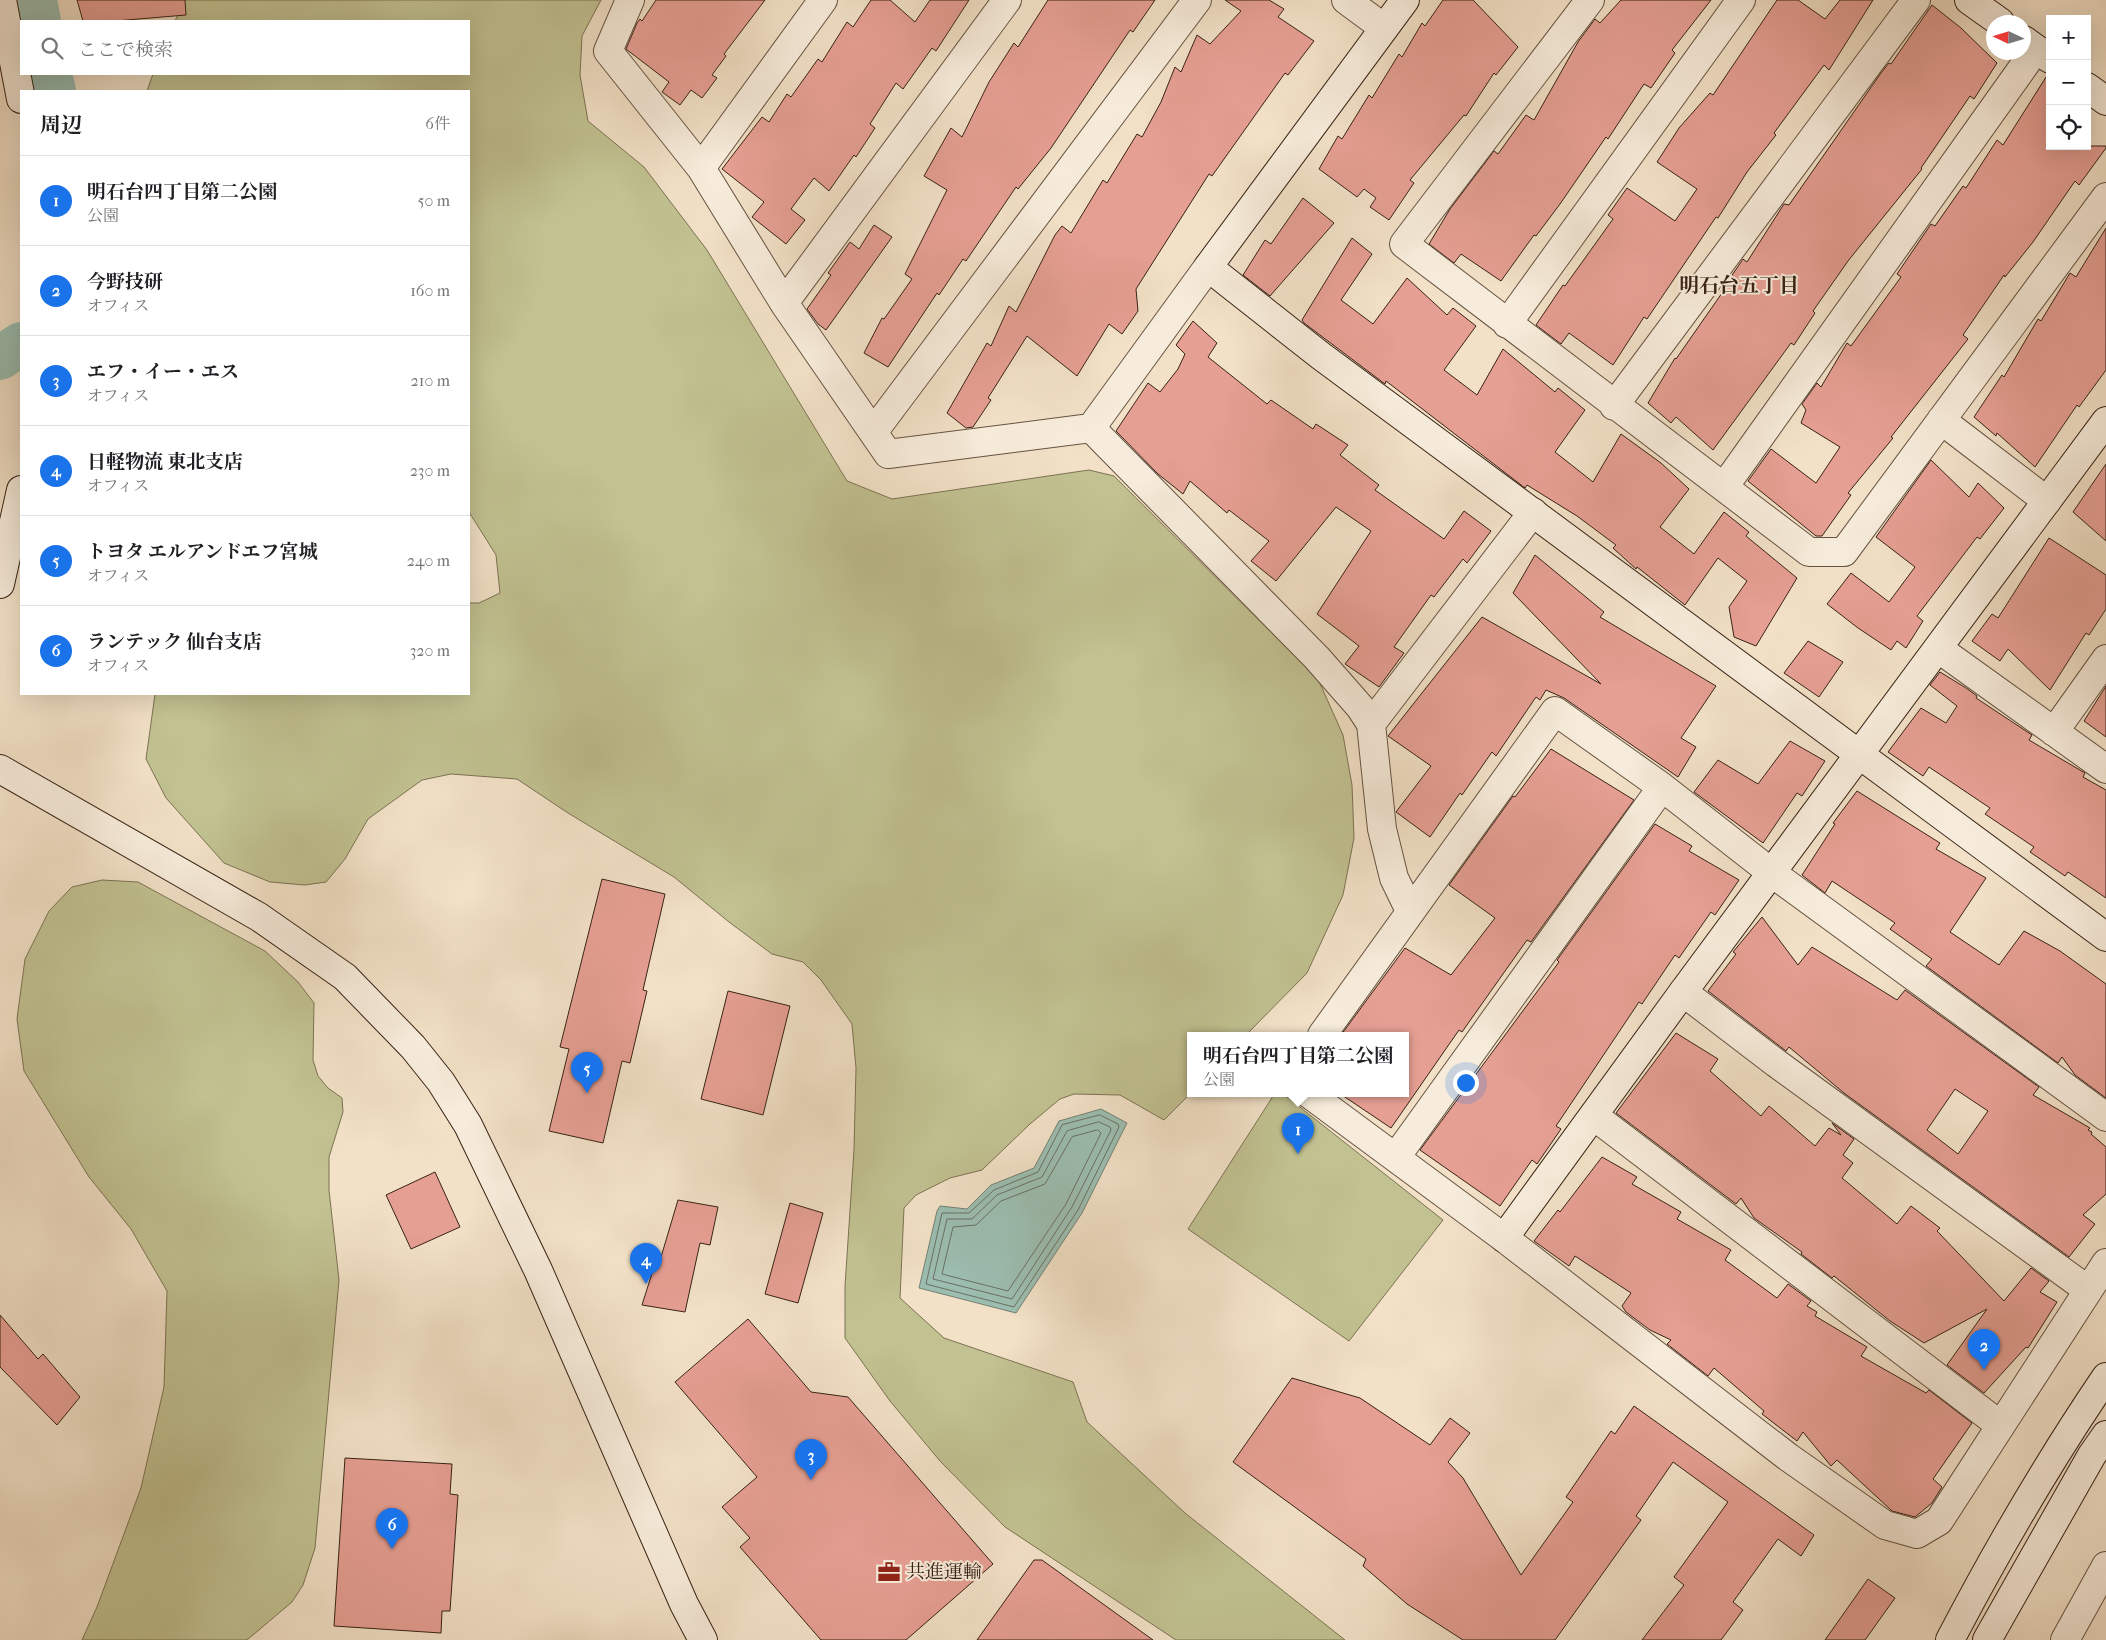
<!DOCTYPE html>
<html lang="ja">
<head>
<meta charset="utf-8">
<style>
	body { margin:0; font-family:"IM FELL French Canon","Noto Serif JP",serif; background:#f6f6f6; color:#202124 }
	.controls { position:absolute; right:15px; top:15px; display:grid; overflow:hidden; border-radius:0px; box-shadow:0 5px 20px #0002 }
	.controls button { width:45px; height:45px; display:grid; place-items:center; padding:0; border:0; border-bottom:1px solid #e0e0e0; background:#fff; color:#202124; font:25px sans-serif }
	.compass { position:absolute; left:1986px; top:15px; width:45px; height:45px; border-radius:50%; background:#fff; box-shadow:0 5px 20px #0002; rotate:274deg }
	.you { position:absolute; left:1465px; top:1082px; width:18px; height:18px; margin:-12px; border:4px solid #fff; border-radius:50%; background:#1a73e8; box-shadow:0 0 0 8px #1a73e833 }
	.badge { display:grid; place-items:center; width:32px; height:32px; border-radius:50%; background:#1a73e8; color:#fff; font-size:16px; font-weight:700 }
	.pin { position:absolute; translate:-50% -41px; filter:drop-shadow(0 1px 2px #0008) }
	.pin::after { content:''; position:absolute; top:26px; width:18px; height:15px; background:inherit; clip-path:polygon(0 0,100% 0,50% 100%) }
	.popup { position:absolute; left:1187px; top:1032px; width:222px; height:65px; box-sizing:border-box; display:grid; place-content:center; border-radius:0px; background:#fff; filter:drop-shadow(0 1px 4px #0005); font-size:16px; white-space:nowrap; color:#757577 }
	.popup b { font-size:19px; color:#202124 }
	.popup::after { content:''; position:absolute; left:50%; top:100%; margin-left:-10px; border:10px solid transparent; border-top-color:#fff }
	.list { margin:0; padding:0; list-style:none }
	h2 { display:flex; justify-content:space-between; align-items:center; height:65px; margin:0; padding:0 20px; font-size:21px }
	h2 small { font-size:16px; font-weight:400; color:#757577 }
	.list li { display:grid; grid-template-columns:32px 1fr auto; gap:15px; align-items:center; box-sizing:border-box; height:90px; padding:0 20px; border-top:1px solid #e0e0e0 }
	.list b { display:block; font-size:19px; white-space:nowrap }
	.list p { margin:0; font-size:16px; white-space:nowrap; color:#757577 }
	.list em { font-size:16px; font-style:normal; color:#757577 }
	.icon { flex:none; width:28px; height:28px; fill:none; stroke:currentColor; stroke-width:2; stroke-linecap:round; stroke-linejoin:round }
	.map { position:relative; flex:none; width:2106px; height:1640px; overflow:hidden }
	.search { position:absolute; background:#fff; box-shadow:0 5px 20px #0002; left:20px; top:20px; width:450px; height:55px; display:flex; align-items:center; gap:12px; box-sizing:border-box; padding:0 18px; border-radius:0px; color:#757577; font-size:19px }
	.panel { position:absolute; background:#fff; box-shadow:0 5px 20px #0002; left:20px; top:90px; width:450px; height:605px; border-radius:0px }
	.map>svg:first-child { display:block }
	.green { fill:#c1c191; stroke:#7c7253 }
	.water { fill:#9cbeb1; stroke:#748073 }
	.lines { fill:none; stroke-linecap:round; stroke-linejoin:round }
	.shore { stroke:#6a7063; stroke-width:1 }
	.river { stroke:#9cbeb1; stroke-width:44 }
	.building { fill:#e69f93; stroke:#382215; fill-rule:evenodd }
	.street-casing { stroke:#665242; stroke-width:30 }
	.secondary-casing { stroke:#382215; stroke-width:30 }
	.street { stroke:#f7ecdb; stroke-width:28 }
	.secondary { stroke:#f7ecdb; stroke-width:28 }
	.labels { text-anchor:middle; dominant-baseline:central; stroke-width:4; stroke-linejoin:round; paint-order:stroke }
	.poi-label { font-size:19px; fill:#382215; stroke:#f7ecdb; text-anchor:start }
	.neighbourhood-label { font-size:20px; font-weight:bold; fill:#382215; stroke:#f7ecdb }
</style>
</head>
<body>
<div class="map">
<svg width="2106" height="1640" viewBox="0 0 2106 1640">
	<rect width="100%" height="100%" fill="#f2e1c7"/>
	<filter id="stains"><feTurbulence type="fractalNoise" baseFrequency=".004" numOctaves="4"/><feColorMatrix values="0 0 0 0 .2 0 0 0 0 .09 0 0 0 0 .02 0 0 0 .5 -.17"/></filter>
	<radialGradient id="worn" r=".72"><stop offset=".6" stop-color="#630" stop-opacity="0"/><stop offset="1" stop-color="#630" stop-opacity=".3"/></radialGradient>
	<path class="green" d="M 185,0 L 601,0 L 582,36 L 580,75 L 588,121 L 644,167 L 707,250 L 847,481 L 892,499 L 1089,470 L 1114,476 L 1318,679 L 1343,735 L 1352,785 L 1354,838 L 1343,895 L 1307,973 L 1246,1035 L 1190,1035 L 1191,1093 L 1164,1120 L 1120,1095 L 1074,1094 L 1060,1099 L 1030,1124 L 982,1170 L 950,1178 L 916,1195 L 904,1208 L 900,1298 L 944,1338 L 1073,1382 L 1087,1422 L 1185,1513 L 1345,1640 L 1176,1640 L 1005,1527 L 940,1461 L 890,1401 L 845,1338 L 845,1286 L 854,1150 L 856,1068 L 852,1024 L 821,980 L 803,962 L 772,954 L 729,922 L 674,877 L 568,813 L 517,779 L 451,774 L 422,780 L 368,819 L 345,859 L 326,882 L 305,885 L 270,882 L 224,863 L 166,798 L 146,759 L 155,694 L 469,694 L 469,603 L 479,603 L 500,593 L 496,555 L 469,512 L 469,91 L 147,91 L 153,74 L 469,74 L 469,21 L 175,21 Z
		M 102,880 L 138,882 L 265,951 L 298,982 L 314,1003 L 313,1060 L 318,1076 L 328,1088 L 342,1098 L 343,1112 L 329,1157 L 329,1190 L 339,1280 L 315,1548 L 303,1585 L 292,1602 L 247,1640 L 82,1640 L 97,1607 L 141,1488 L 164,1387 L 167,1291 L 131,1229 L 89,1177 L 24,1071 L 17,1019 L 25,959 L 49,911 L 72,887 Z
		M 1275,1093 L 1282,1093 L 1443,1220 L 1349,1341 L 1188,1229 Z"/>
	<path class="water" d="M 1101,1109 L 1127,1123 L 1082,1213 L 1016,1313 L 919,1288 L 937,1211 L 940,1206 L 967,1209 L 991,1185 L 1034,1168 L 1059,1121 Z"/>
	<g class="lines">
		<path class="shore" d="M 1100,1115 L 1118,1124 L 1119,1127 L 1078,1210 L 1014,1307 L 926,1284 L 942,1213 L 969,1213 L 994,1190 L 1038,1172 L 1062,1125 Z
			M 1099,1122 L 1110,1127 L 1111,1130 L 1072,1207 L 1012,1299 L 933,1279 L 947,1219 L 972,1219 L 997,1195 L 1042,1177 L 1067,1131 Z
			M 1098,1130 L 1101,1133 L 1066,1204 L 1008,1291 L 942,1274 L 953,1227 L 976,1225 L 1001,1201 L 1045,1184 L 1072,1137 Z"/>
		<path class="river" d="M 35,0 L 39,21
			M 50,74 L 54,91
			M 0,358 L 21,344"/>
	</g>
	<path class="building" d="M 77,0 L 185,0 L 186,15 L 115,21 L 83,21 Z
		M 656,0 L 765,0 L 724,54 L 726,56 L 712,75 L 717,78 L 702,98 L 691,90 L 680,105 L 662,92 L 669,82 L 626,49 L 637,23 L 640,19 L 642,21 Z
		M 871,0 L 890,0 L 915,22 L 930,0 L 969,0 L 936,51 L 932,48 L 903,89 L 896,83 L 870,124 L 875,128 L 856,157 L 854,155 L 829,191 L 814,178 L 791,209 L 805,220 L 786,244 L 752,217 L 764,202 L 722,169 L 762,117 L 769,122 L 787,94 L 791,97 L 818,59 L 822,62 L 847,22 L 853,27 Z
		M 1048,0 L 1155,0 L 1133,32 L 1130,30 L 1051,148 L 1018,189 L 1016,187 L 966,261 L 963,259 L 939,295 L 937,293 L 888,367 L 864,353 L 882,318 L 884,319 L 912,279 L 905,274 L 947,190 L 924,176 L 951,128 L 962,137 L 989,82 L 1014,43 L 1018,47 Z
		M 1225,0 L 1269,0 L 1284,9 L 1278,17 L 1314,41 L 1288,75 L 1285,73 L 1212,176 L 1209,174 L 1136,289 L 1138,311 L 1122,334 L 1109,324 L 1077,376 L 1027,336 L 988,398 L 991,400 L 973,427 L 966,428 L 947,413 L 987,343 L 991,346 L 1009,306 L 1016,312 L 1055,235 L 1062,226 L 1071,233 L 1103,180 L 1107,183 L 1137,134 L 1142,137 L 1161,102 L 1175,67 L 1181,72 L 1197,35 L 1210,44 L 1241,11 Z
		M 1443,0 L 1473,0 L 1518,47 L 1496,75 L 1494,73 L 1466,116 L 1464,115 L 1410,180 L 1414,183 L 1389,220 L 1370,207 L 1376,198 L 1364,189 L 1357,197 L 1319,169 L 1338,136 L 1342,139 L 1369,95 L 1372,98 L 1399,54 L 1402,57 L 1422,23 L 1425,26 Z
		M 1621,0 L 1711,0 L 1672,50 L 1675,53 L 1651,88 L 1644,84 L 1608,139 L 1606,137 L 1560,204 L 1536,236 L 1534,235 L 1501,281 L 1461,254 L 1454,263 L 1429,244 L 1450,209 L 1494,151 L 1498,154 L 1526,115 L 1534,120 L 1578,42 L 1595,19 L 1600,23 Z
		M 1777,0 L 1798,0 L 1825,19 L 1840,0 L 1873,0 L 1829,70 L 1824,65 L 1774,133 L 1776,135 L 1747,172 L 1718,218 L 1716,217 L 1647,319 L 1644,317 L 1613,365 L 1569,333 L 1561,344 L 1536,325 L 1563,285 L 1565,286 L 1613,219 L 1608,215 L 1627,188 L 1675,221 L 1697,189 L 1657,162 L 1679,128 L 1710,93 L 1713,95 Z
		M 1932,5 L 1961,28 L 1997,63 L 1974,99 L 1970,96 L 1921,168 L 1922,169 L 1848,261 L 1813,311 L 1815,313 L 1794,345 L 1791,343 L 1713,450 L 1676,417 L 1671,423 L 1648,403 L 1675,358 L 1676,359 L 1722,293 L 1721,291 L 1739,265 L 1743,259 L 1747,262 L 1784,204 L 1789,205 L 1881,73 L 1889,63 L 1891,64 Z
		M 2048,74 L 2050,146 L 2106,146 L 2106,148 L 2079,185 L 2075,181 L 2033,242 L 2005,277 L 2004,275 L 1963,335 L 1968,339 L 1891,437 L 1893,438 L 1848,493 L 1851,495 L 1822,536 L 1816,536 L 1748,481 L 1771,449 L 1816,483 L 1840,447 L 1801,423 L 1806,410 L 1802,404 L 1817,383 L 1821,387 L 1847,343 L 1851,346 L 1901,277 L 1897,274 L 1931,224 L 1935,226 L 1963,186 L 1966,188 L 1997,140 L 2003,145 Z
		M 1303,198 L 1334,223 L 1270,296 L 1243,275 L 1265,240 L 1271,244 Z
		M 874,225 L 892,237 L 826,330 L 818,324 L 807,309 L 831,275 L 828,273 L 850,242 L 859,249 Z
		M 2106,228 L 2106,370 L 2079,407 L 2077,405 L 2035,467 L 1997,433 L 1996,436 L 1974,417 L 2002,375 L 2004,377 L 2038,319 L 2041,321 L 2070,273 L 2076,277 Z
		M 1352,238 L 1372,254 L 1341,300 L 1373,324 L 1407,278 L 1447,315 L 1453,308 L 1476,326 L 1444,370 L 1477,395 L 1503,349 L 1555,392 L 1558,388 L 1585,410 L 1555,452 L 1593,482 L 1621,434 L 1661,463 L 1689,489 L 1660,527 L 1694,554 L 1724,512 L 1749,532 L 1746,536 L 1797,578 L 1756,646 L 1734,637 L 1729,607 L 1747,581 L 1718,558 L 1685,605 L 1637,567 L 1636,569 L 1613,548 L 1616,545 L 1577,516 L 1527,485 L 1525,488 L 1386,381 L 1385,384 L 1304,323 L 1302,320 Z
		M 1193,321 L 1217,343 L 1208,357 L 1267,404 L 1271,400 L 1313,429 L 1316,424 L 1348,445 L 1340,455 L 1379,485 L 1375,490 L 1444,539 L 1464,511 L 1491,531 L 1467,563 L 1463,559 L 1434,597 L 1431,595 L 1394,647 L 1404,653 L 1379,687 L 1345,664 L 1359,646 L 1317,614 L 1371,531 L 1336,507 L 1276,581 L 1251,561 L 1269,541 L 1229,510 L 1227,513 L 1190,481 L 1183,494 L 1158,474 L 1116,431 L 1148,383 L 1160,392 L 1178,369 L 1185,354 L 1176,345 Z
		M 1931,460 L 1969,497 L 1978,483 L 2004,508 L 1980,539 L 1977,537 L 1917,616 L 1923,621 L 1906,648 L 1897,641 L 1891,650 L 1858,628 L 1827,604 L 1851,573 L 1889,602 L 1915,567 L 1876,537 Z
		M 2106,464 L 2106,541 L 2073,512 Z
		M 2049,538 L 2106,575 L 2106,609 L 2089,635 L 2086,633 L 2050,690 L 2008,649 L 2000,661 L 1972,641 L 1992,614 L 1998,618 Z
		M 1535,555 L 1604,612 L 1600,617 L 1716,686 L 1681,738 L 1696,747 L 1678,777 L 1564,698 L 1546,690 L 1540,700 L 1536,697 L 1496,756 L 1492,752 L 1462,795 L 1460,793 L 1430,837 L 1396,812 L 1431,766 L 1388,736 L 1482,617 L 1601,684 L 1513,593 Z
		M 1808,641 L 1843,662 L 1819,697 L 1784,673 Z
		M 1940,672 L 1966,688 L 1977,696 L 1976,698 L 2032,735 L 2029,740 L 2085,773 L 2083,777 L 2106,790 L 2106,898 L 2068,872 L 2065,876 L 2030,852 L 2034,847 L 1985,814 L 1990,808 L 1929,767 L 1923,776 L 1888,752 L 1921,708 L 1946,723 L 1957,706 L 1930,685 Z
		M 2106,686 L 2106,737 L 2084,721 Z
		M 1790,741 L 1825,761 L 1802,796 L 1797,793 L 1763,843 L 1694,792 L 1718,760 L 1758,784 Z
		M 1551,749 L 1634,800 L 1531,942 L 1527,940 L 1462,1032 L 1459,1030 L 1391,1128 L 1339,1093 L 1406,1093 L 1406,1035 L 1341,1035 L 1405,948 L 1451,975 L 1495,918 L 1449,885 L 1513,796 L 1515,797 Z
		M 1857,791 L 1940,843 L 1936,849 L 1986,878 L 1950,932 L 1999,965 L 2024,931 L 2060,951 L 2106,984 L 2106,1098 L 2075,1075 L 2062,1057 L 2058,1063 L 1926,966 L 1932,959 L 1890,929 L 1895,923 L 1832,881 L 1825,893 L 1802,875 L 1835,824 L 1833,823 Z
		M 1655,824 L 1692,846 L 1689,851 L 1739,880 L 1715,915 L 1711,912 L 1679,958 L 1675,955 L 1642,1004 L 1639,1002 L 1556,1126 L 1561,1129 L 1537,1164 L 1532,1160 L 1500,1206 L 1420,1150 L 1559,962 L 1557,960 Z
		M 602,879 L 665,894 L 643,990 L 647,991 L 630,1063 L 622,1061 L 603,1143 L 549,1131 L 569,1049 L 560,1047 Z
		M 1762,917 L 1798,965 L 1812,947 L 1897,1000 L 1905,990 L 2039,1087 L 2033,1095 L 2090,1128 L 2088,1130 L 2092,1132 L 2091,1134 L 2106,1147 L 2106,1194 L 2083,1215 L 2095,1224 L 2069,1257 L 1844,1093 L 1789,1047 L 1786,1051 L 1708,991 L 1736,954 L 1733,952 ZM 1955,1089 L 1988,1111 L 1958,1154 L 1927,1130 Z
		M 728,991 L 790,1006 L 763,1115 L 701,1099 Z
		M 1676,1033 L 1718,1059 L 1710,1071 L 1761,1116 L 1769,1106 L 1815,1146 L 1829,1128 L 1841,1135 L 1832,1123 L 1854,1139 L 1843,1155 L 1853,1163 L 1842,1178 L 1897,1224 L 1911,1206 L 1940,1228 L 1937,1231 L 2004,1301 L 2031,1268 L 2049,1281 L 2040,1292 L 2057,1302 L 2028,1348 L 2026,1347 L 1984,1393 L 1947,1365 L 1987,1309 L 1924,1343 L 1890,1321 L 1834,1276 L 1832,1278 L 1801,1254 L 1802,1252 L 1754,1218 L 1741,1198 L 1736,1204 L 1616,1113 Z
		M 1602,1157 L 1637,1177 L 1632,1184 L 1681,1212 L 1677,1219 L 1731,1250 L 1725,1260 L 1777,1298 L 1788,1284 L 1811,1301 L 1807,1306 L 1817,1312 L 1815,1316 L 1867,1347 L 1861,1356 L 1926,1393 L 1929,1390 L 1972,1423 L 1933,1479 L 1942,1487 L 1932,1503 L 1915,1517 L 1892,1511 L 1837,1460 L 1831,1466 L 1803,1432 L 1797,1441 L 1762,1414 L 1764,1411 L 1714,1368 L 1708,1376 L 1667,1344 L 1671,1340 L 1650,1330 L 1626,1312 L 1622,1306 L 1631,1293 L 1575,1256 L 1569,1266 L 1534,1241 L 1558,1210 L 1560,1212 Z
		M 435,1172 L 460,1227 L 411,1249 L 386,1195 Z
		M 678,1200 L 718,1207 L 710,1245 L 700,1243 L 685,1312 L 642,1305 L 654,1267 L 658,1267 Z
		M 790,1203 L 823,1213 L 798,1303 L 765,1294 Z
		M 0,1315 L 38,1359 L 43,1354 L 80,1397 L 57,1425 L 0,1367 Z
		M 748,1319 L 811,1392 L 848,1397 L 993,1564 L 906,1640 L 821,1640 L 740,1547 L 750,1538 L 722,1507 L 757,1477 L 675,1382 Z
		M 1292,1378 L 1360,1398 L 1430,1445 L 1450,1418 L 1470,1433 L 1448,1462 L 1463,1478 L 1521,1575 L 1573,1502 L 1566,1497 L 1611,1431 L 1615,1434 L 1634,1406 L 1814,1535 L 1801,1556 L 1778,1539 L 1733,1602 L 1743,1610 L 1721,1640 L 1642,1640 L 1684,1585 L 1674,1577 L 1728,1502 L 1673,1462 L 1636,1516 L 1641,1520 L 1555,1640 L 1463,1640 L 1407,1604 L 1363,1566 L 1366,1559 L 1233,1462 Z
		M 345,1458 L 452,1464 L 450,1494 L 458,1495 L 450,1611 L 442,1611 L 441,1633 L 334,1626 Z
		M 1034,1560 L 1042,1560 L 1153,1640 L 977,1640 Z
		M 1868,1579 L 1895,1598 L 1865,1640 L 1825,1640 Z"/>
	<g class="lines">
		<defs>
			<path id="street" d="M 630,0 L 608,51 L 701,168 L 784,303 L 888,454 L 1091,428 L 1208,267
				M 1346,0 L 1384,28
				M 1590,0 L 1404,244 L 1809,552 L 1844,552 L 2106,197
				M 701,168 L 823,0
				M 784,303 L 1007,0
				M 1507,324 L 1741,0
				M 1614,406 L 1916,0
				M 1941,420 L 2047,501
				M 1091,428 L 1317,658 L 1360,707 L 1371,724 L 1382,829 L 1394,878 L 1410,911
				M 874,431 L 1197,0
				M 1724,487 L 2036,49
				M 1939,649 L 2106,769
				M 1371,724 L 1533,512
				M 2054,732 L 2106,659
				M 1683,992 L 1776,1063 L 2088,1290
				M 1322,1035 L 1555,711 L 1662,787 L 1772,873 L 2106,1117
				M 1308,1093 L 1504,1238 L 1788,1457 L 1885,1525 L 1917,1534 L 1939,1521 L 2106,1263
				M 1594,1116 L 2000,1425
				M 1396,1157 L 1662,787
				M 2065,1640 L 2106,1566"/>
			<path id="secondary" d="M 2,0 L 21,99
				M 1405,0 L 1208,267 L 1321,356 L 2106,937
				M 1969,0 L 2000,22
				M 2024,40 L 2050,59
				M 2087,87 L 2106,101
				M 0,584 L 21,490
				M 0,769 L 259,917 L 345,977 L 413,1047 L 441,1082 L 468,1125 L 538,1270 L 684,1604 L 703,1640
				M 1504,1238 L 1683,992 L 2106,421
				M 1950,1640 C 1997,1550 2049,1461 2106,1377
				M 1987,1640 L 2092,1455 L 2106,1435"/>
		</defs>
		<use href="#street" class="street-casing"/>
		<use href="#secondary" class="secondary-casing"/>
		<use href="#street" class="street"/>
		<use href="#secondary" class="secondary"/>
	</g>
	<defs>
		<symbol id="office-bare" viewBox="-9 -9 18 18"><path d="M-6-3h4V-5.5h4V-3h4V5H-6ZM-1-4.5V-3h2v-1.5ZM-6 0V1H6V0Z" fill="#8f2418" stroke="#f7ecdb" stroke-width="2.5" paint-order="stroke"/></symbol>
	</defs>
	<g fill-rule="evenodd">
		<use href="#office-bare" x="873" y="1556" width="32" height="32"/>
	</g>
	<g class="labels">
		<g class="poi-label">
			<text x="906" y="1572">共進運輸</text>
		</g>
		<g class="neighbourhood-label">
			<text x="1739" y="285">明石台五丁目</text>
		</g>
	</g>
	<rect width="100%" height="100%" filter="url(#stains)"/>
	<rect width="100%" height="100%" fill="url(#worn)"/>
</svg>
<div class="controls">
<button>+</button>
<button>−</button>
<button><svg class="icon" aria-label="locate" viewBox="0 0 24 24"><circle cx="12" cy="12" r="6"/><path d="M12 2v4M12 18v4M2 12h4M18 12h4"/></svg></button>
</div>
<svg class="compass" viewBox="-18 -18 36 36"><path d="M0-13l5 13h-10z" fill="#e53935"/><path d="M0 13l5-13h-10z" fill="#757577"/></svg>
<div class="you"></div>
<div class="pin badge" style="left:1298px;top:1154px">1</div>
<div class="popup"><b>明石台四丁目第二公園</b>公園</div>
<div class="pin badge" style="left:1984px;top:1370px">2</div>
<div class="pin badge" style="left:811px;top:1480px">3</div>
<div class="pin badge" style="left:646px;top:1284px">4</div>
<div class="pin badge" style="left:587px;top:1093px">5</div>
<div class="pin badge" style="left:392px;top:1549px">6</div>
<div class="search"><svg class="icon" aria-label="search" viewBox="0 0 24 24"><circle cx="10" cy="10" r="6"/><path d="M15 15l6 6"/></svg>ここで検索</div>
<section class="panel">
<h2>周辺<small>6件</small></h2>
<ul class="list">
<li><span class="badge">1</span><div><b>明石台四丁目第二公園</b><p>公園</p></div><em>50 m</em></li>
<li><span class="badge">2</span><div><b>今野技研</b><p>オフィス</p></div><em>160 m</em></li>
<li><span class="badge">3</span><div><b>エフ・イー・エス</b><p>オフィス</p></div><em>210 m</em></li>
<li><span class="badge">4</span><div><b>日軽物流 東北支店</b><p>オフィス</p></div><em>230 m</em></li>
<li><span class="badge">5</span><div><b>トヨタ エルアンドエフ宮城</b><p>オフィス</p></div><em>240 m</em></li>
<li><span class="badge">6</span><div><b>ランテック 仙台支店</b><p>オフィス</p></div><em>320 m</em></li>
</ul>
</section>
</div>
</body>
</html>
